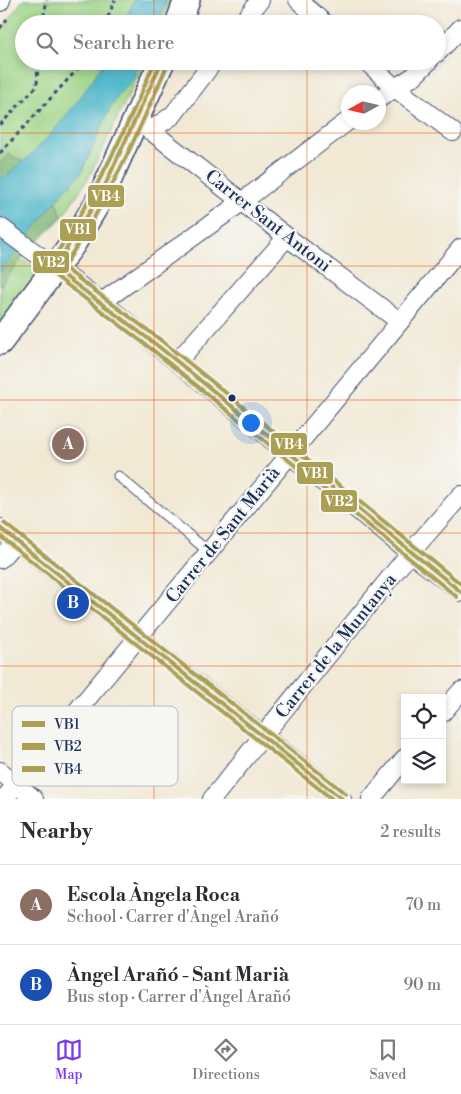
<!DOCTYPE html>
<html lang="en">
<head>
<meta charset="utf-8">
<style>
	body { margin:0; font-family:"Libre Bodoni",serif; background:#f7f7f7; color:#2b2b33 }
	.controls { position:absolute; right:15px; bottom:15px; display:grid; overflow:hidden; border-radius:0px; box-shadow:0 2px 8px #0003 }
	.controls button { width:45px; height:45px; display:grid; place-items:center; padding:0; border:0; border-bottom:1px solid #e1e1e2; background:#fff; color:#2b2b33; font:25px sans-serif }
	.compass { position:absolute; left:341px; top:85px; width:45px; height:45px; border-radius:50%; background:#fff; box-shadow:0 2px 8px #0003; rotate:262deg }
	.you { position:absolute; left:250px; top:422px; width:18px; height:18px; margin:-12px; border:4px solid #fff; border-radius:50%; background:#1a73e8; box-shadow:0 0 0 8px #1a73e833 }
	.badge { display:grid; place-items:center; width:32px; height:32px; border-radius:50%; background:#7c3aed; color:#fff; font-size:16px; font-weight:700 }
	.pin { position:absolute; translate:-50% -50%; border:2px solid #fff; box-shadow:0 1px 5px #0006 }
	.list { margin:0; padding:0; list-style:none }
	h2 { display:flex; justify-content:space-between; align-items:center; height:65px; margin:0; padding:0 20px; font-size:21px }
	h2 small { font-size:16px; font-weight:400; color:#7c7c81 }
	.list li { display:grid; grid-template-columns:32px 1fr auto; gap:15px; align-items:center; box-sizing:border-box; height:80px; padding:0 20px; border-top:1px solid #e1e1e2 }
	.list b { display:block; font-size:19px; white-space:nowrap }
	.list p { margin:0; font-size:16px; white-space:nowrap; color:#7c7c81 }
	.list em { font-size:16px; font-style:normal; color:#7c7c81 }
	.icon { flex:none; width:28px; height:28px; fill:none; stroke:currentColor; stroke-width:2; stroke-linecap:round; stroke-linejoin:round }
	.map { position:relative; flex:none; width:461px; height:799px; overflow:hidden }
	.search { position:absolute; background:#fff; box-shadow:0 2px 8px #0003; left:15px; right:15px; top:15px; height:55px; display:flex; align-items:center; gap:12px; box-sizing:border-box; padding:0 18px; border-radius:28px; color:#7c7c81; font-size:19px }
	.sheet { height:225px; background:#fff }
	nav { display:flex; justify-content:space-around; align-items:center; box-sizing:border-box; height:70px; border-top:1px solid #e1e1e2; background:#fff; font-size:14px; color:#7c7c81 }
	nav a { display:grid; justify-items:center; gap:2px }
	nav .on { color:#7c3aed }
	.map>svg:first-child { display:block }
	.green { fill:#9ed486; stroke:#5c8272 }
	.forest { fill:#7eb673; stroke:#4c7268 }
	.water { fill:#4cb6ca; stroke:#347294 }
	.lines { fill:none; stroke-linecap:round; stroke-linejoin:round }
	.lane-casing { stroke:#3b4b70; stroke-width:11 }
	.street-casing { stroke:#3b4b70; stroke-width:20 }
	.secondary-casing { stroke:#3b4b70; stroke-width:28 }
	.path { stroke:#3b4b70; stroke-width:3; stroke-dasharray:4 4; stroke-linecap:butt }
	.lane { stroke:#fff; stroke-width:9 }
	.street { stroke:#fff; stroke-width:18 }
	.secondary { stroke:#fff; stroke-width:25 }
	.bus-1-casing { stroke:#f6f6f2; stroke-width:8 }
	.bus-2-casing { stroke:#f6f6f2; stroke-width:8 }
	.bus-3-casing { stroke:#f6f6f2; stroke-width:8 }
	.bus-1 { stroke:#ab9f54; stroke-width:4 }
	.bus-2 { stroke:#ab9f54; stroke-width:4 }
	.bus-3 { stroke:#ab9f54; stroke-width:4 }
	.grid { fill:none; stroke:#de5710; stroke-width:1; stroke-opacity:0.55 }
	.bus-dot { fill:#1b2f5e; stroke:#f6f6f2; stroke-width:2 }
	.labels { text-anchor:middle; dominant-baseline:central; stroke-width:4.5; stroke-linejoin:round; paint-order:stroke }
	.street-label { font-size:18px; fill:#1b2f5e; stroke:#f6f6f2 }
	.key { fill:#f6f6f2; stroke:#b4bac6; stroke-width:1 }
	.key-label { font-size:14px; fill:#1b2f5e }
	.line-badge { stroke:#f6f6f2; stroke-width:2 }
	.badge-label { font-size:14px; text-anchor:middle; font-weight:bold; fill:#fff }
</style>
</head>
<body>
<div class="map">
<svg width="461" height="799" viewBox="0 0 461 799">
	<rect width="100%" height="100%" fill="#f6f6f2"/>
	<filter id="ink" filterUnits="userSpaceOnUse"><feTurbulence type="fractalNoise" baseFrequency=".02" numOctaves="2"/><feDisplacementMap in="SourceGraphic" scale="10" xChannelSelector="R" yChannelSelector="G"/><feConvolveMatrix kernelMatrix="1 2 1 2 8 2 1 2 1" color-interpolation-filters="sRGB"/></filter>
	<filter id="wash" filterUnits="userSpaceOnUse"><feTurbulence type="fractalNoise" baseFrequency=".0096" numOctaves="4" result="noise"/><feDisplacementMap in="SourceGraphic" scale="20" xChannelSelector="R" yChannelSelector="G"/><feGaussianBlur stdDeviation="1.12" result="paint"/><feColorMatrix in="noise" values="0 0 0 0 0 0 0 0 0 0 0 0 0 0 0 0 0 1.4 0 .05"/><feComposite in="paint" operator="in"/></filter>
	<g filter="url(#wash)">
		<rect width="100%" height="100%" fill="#f2e9d5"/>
		<path class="green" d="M 23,0 L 171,0 L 161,24 L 24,24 L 24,61 L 145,61 L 89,177 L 62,217 L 47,173 L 8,154 L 0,164 L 0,32 Z
			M 21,259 L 43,273 L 0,328 L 0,286 Z"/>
		<path class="forest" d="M 8,154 L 47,173 L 62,217 L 21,259 L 0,286 L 0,164 Z"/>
		<path class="water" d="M 134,0 L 167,0 L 157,24 L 124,24 Z
			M 104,61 L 141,61 L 133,80 L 120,93 L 109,111 L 81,173 L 56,201 L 0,272 L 0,180 C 36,157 83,99 104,61 Z"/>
	</g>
	<g filter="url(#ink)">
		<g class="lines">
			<defs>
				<path id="lane" d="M 118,476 L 209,552"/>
				<path id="street" d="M 298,0 L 325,24
					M 0,2 L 1,0
					M 242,24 L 260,0
					M 437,53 L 461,28
					M 366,61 L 394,87 L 453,132
					M 378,99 L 414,76 L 429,61
					M 137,120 L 287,237 L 399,321
					M 150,131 L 173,115 L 214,61
					M 0,227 L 102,302 L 177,362 L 410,553 L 461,592
					M 102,302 L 243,201 L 348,121
					M 177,362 L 287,237
					M 0,528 C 113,619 229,707 342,799
					M 0,559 L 16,541
					M 442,713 L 461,691
					M 0,771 L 34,799
					M 4,799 L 461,248
					M 212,799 L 410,553 L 461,495
					M 371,799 L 405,758"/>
				<path id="secondary" d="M 178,24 L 187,0
					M 0,342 L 72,245 L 101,197 L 162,61"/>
			</defs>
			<use href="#lane" class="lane-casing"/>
			<use href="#street" class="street-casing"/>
			<use href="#secondary" class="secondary-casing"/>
			<path class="path" d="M 42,24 L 47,0
				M 105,24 L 115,0
				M 0,28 L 7,19
				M 0,125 L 37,86 L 38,61
				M 0,153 L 85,61"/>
			<use href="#lane" class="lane"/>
			<use href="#street" class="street"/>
			<use href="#secondary" class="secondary"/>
			<defs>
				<path id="bus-1" d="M 162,61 L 101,194 L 54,268 L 158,346 L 461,592
					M 0,528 L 342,799"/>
				<path id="bus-2" d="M 155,61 C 125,133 92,201 49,265 L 49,271 L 154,351 L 457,597
					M 0,536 L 332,799"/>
				<path id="bus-3" d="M 168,63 C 138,134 107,203 63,267 L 162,341 L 461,584
					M 4,523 L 346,794"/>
			</defs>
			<use href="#bus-1" class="bus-1-casing"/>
			<use href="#bus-2" class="bus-2-casing"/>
			<use href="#bus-3" class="bus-3-casing"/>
			<use href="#bus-1" class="bus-1"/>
			<use href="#bus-2" class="bus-2"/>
			<use href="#bus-3" class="bus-3"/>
		</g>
	</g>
	<path class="grid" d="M 154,0 L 154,24M 307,0 L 307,24M 154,61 L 154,799M 307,61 L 307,799M 0,133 L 461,133M 0,266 L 461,266M 0,400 L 461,400M 0,533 L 461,533M 0,666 L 461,666"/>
	<circle class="bus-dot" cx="232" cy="398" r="4.5"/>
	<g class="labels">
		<g class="street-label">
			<text transform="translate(268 221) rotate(38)">Carrer Sant Antoni</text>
			<text transform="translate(223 535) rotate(-51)">Carrer de Sant Marià</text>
			<text transform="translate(336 646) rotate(-51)">Carrer de la Muntanya</text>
		</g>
	</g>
	<rect x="12" y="706" width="166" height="80" rx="8" class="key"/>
	<rect x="22" y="721" width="23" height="6" fill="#ab9f54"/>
	<rect x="22" y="743" width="23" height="7" fill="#ab9f54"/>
	<rect x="22" y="766" width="23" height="6" fill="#ab9f54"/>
	<g class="key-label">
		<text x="54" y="729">VB1</text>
		<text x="54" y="751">VB2</text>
		<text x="54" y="774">VB4</text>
	</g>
	<g class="line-badge">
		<rect x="87" y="184" width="38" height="24" rx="5" fill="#ab9f54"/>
		<rect x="59" y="218" width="38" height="24" rx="5" fill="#ab9f54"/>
		<rect x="32" y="250" width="38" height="24" rx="5" fill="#ab9f54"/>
		<rect x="270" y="432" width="38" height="24" rx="5" fill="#ab9f54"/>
		<rect x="296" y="461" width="38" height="24" rx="5" fill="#ab9f54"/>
		<rect x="320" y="489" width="38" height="24" rx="5" fill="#ab9f54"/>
	</g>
	<g class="badge-label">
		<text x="106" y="201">VB4</text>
		<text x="78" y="234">VB1</text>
		<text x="51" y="267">VB2</text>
		<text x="289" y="449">VB4</text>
		<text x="315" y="478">VB1</text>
		<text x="339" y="506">VB2</text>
	</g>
</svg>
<div class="controls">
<button><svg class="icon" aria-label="locate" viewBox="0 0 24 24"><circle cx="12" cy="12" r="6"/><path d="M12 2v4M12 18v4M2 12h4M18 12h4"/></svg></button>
<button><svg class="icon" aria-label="layers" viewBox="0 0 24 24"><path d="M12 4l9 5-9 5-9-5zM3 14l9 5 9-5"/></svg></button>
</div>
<svg class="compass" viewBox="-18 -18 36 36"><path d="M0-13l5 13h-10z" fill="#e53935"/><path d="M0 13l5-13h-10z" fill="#7c7c81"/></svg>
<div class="you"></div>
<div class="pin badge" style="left:68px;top:444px;background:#8d6e63">A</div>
<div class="pin badge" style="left:73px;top:603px;background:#1a4fb4">B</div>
<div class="search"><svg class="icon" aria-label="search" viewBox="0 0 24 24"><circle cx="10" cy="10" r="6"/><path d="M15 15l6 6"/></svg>Search here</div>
</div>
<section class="sheet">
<h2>Nearby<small>2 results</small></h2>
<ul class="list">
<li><span class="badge" style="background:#8d6e63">A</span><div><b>Escola Àngela Roca</b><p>School · Carrer d'Àngel Arañó</p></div><em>70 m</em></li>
<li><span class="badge" style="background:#1a4fb4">B</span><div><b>Àngel Arañó - Sant Marià</b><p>Bus stop · Carrer d'Àngel Arañó</p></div><em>90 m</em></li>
</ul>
</section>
<nav>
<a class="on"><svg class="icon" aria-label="map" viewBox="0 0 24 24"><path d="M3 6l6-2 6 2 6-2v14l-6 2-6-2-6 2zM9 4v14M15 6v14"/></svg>Map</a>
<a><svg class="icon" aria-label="directions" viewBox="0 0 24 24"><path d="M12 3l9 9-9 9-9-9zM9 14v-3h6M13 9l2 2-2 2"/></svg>Directions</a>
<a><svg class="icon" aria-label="saved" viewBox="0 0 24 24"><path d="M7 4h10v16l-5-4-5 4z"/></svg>Saved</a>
</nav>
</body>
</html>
